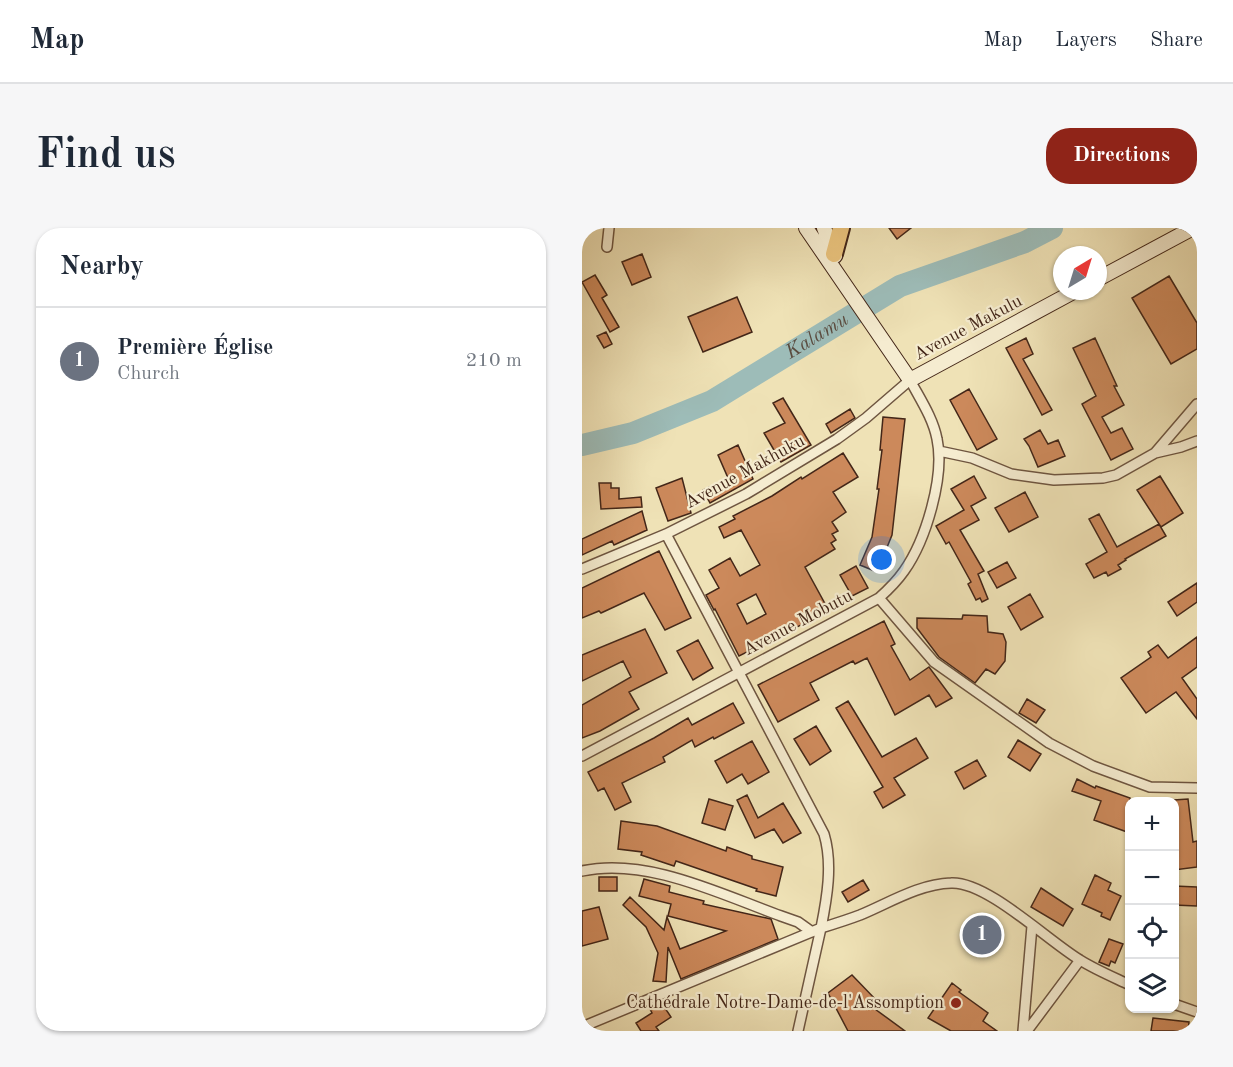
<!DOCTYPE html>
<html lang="en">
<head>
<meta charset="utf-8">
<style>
	body { margin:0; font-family:"Old Standard TT",serif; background:#f6f6f7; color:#1f2937 }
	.controls { position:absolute; right:18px; bottom:18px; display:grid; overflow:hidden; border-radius:12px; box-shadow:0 2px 4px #0004 }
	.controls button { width:54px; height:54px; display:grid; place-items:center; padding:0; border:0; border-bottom:2px solid #e0e1e3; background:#fff; color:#1f2937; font:30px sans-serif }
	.compass { position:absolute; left:471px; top:18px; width:54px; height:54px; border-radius:50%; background:#fff; box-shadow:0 2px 4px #0004; rotate:38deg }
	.you { position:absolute; left:300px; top:332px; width:21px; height:21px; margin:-15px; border:4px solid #fff; border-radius:50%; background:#1a73e8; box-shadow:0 0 0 9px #1a73e833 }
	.badge { display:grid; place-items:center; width:39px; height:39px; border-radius:50%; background:#8f2418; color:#fff; font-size:20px; font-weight:700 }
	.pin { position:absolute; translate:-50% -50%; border:3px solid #fff; box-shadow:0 2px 6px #0006 }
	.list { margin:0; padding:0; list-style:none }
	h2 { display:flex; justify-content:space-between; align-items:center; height:78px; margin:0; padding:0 24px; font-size:26px }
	h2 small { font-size:20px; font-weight:400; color:#747a83 }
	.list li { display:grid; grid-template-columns:39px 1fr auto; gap:18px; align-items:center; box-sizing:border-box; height:108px; padding:0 24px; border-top:2px solid #e0e1e3 }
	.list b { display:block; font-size:22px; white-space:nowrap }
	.list p { margin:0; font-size:20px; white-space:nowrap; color:#747a83 }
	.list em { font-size:20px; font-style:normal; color:#747a83 }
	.icon { flex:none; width:33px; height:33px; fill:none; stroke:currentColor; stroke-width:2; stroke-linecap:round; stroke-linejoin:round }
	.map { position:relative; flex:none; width:615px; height:803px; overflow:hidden; border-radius:24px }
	header { display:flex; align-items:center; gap:36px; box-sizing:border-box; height:84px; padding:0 30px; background:#fff; border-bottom:2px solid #e0e1e3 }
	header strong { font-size:28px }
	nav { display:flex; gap:33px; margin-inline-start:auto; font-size:21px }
	.intro { display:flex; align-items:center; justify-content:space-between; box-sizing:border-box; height:144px; padding:0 36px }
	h1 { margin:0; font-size:42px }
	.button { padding:15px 27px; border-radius:24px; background:#8f2418; color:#fff; font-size:21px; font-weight:700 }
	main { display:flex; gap:36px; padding:0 36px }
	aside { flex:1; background:#fff; border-radius:24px; box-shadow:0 2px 4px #0004 }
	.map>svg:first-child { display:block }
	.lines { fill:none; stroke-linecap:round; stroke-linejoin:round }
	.river { stroke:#9dbcb8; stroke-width:22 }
	.building { fill:#cc895b; stroke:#432618; stroke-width:1.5; fill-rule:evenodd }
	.street-casing { stroke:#6e5540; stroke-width:12 }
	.secondary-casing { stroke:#432618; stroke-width:16 }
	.highway-casing { stroke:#432618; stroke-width:20 }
	.street { stroke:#f5ecd0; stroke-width:9 }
	.secondary { stroke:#f5ecd0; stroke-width:14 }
	.highway { stroke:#e8c17b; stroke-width:16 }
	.poi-dot { fill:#8f2418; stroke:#f5ecd0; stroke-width:2 }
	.labels { text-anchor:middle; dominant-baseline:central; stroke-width:4.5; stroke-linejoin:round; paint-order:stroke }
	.street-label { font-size:18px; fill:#432618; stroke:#f5ecd0 }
	.poi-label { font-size:18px; fill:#432618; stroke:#f5ecd0; text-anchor:end }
	.water-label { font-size:20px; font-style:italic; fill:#5a4c40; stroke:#f5ecd0 }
</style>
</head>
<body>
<header>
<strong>Map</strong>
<nav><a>Map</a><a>Layers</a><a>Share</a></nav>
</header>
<div class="intro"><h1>Find us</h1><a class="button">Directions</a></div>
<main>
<aside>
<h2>Nearby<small></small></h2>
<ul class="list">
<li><span class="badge" style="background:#6b7280">1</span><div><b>Première Église</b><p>Church</p></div><em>210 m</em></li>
</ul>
</aside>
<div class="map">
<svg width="615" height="803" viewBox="0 0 615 803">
	<rect width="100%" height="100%" fill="#efe2b6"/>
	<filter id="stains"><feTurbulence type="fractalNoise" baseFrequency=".00333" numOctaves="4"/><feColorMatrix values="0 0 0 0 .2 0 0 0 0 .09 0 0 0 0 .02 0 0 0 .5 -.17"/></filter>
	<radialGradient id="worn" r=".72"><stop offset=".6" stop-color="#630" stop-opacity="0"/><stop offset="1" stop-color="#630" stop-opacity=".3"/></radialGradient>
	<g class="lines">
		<path class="river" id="s1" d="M 0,217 L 51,205 L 130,173 L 318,58 L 443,14 L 470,0"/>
	</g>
	<path class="building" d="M 307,0 L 329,0 L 315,11 Z
		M 60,26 L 69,49 L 50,57 L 40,34 Z
		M 13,47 L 25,67 L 20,70 L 37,99 L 28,104 L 0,54 Z
		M 587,48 L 615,95 L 615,121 L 589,136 L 550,70 Z
		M 155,69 L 170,104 L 121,124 L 106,89 Z
		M 24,104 L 30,116 L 22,120 L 15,108 Z
		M 444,110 L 451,126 L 441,131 L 470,182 L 460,187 L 424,120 Z
		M 513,110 L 535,158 L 532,158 L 542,177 L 520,189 L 529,205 L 540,200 L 551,221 L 529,232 L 500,176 L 514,168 L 491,120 Z
		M 387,161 L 415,211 L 395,222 L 368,172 Z
		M 201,170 L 229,217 L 199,234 L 182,205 L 203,195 L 191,175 Z
		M 268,181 L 273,190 L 249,205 L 244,196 Z
		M 301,189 L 323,191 L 310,307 L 295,344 L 278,337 L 290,309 L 297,261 L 295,261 L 300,222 L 298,222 Z
		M 458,202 L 466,216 L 476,212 L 483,228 L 456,239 L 447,218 L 442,211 Z
		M 156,217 L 171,251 L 128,275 L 121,262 L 146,250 L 136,227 Z
		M 261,225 L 276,249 L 251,264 L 264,284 L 250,294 L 256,303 L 250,306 L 254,312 L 249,315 L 253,321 L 223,339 L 247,383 L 157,428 L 133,381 L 132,382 L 124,367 L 137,360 L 127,342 L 148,330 L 158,348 L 178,337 L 159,302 L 142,310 L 137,299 L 153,291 L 151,288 L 190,268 L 219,249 L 220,251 ZM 174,366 L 184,386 L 165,396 L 155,376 Z
		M 392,248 L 404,270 L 389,278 L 397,292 L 378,302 L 402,343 L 396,346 L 406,371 L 400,374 L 398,370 L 394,372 L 386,356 L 389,354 L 367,314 L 364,316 L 354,298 L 382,282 L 369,261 Z
		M 578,248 L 601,285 L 579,299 L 555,262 Z
		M 100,250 L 109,285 L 86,293 L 74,260 Z
		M 17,255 L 29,255 L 29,260 L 37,260 L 37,271 L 59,269 L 60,279 L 19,281 Z
		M 443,264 L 456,289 L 427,304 L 413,280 Z
		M 60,283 L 65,302 L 32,317 L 30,313 L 0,327 L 0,311 Z
		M 517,286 L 535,319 L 577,296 L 584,308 L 543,331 L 544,332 L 536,337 L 539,341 L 526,348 L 524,344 L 512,350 L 504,336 L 525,324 L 507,291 Z
		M 77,323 L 109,390 L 83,402 L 62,365 L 19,385 L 17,383 L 0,390 L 0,360 Z
		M 425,334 L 434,350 L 415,360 L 406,344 Z
		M 274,338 L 286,360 L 270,368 L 258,347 Z
		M 615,355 L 615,374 L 595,388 L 586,374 Z
		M 448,366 L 461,389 L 439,402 L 426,379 Z
		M 381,387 L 405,388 L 406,404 L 421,406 L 424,414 L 423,433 L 413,446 L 404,441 L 393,455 L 357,429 L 335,400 L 335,390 L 380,391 Z
		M 302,393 L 313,416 L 309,418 L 328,452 L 347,439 L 370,470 L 354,479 L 347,467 L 313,487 L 285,430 L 273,436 L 271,433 L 228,455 L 237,472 L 196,494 L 176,457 Z
		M 63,401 L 85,445 L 47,464 L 57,481 L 18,503 L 0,510 L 0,477 L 49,449 L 41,433 L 0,453 L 0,427 Z
		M 615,409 L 615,439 L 600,450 L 615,471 L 615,491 L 594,464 L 564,485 L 539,450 L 569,429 L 566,424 L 576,417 L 586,430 Z
		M 116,412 L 131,440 L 111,452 L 95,423 Z
		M 445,471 L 463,482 L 454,495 L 437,485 Z
		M 266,473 L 300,529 L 334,510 L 346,530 L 312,550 L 323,567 L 301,580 L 292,564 L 301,559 L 254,480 Z
		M 151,475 L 162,495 L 132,511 L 131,509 L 113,519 L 110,512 L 81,529 L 83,534 L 40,555 L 49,574 L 33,582 L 22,560 L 16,563 L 6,544 L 72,510 L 106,490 L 110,497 Z
		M 234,498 L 249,523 L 228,537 L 212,511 Z
		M 436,512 L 459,526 L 448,543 L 426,529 Z
		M 170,513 L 187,544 L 166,556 L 160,546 L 145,555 L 133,533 Z
		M 395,532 L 404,548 L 382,561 L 373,544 Z
		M 495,551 L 513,560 L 514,558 L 548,570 L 548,595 L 545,604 L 512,592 L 519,573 L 490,563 Z
		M 165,567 L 176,590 L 201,575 L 219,605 L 201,615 L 192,601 L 173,610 L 155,572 Z
		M 127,571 L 151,578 L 143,602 L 120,595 Z
		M 606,571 L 611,614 L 615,613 L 615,639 L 592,642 L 592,572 Z
		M 39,593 L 75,598 L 144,623 L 145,619 L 170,628 L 170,631 L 201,639 L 194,668 L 174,663 L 175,661 L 94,633 L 92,638 L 59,627 L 60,624 L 36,621 Z
		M 513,647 L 529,655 L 526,662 L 539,668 L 528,692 L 519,688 L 520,685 L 500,676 Z
		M 17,649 L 35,649 L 35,663 L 17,663 Z
		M 62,651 L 88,658 L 87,664 L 122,673 L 121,676 L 189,691 L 196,711 L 99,751 L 86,719 L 84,754 L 71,753 L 76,725 L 64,699 L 41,677 L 48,669 L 82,702 L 85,689 L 98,721 L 144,703 L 86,688 L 89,676 L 57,668 Z
		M 281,652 L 287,662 L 266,674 L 260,664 Z
		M 592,658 L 615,659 L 615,678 L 592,677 Z
		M 459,660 L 491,681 L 481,698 L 449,679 Z
		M 17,679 L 26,711 L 0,718 L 0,683 Z
		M 394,699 L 406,700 L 406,716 L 394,715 Z
		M 527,711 L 541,716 L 533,735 L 529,733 L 527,738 L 517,734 Z
		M 270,747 L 297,775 L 293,781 L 323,803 L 266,803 L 246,765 Z
		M 370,755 L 379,762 L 377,764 L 406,785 L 401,793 L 415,803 L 369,803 L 346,790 Z
		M 79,774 L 89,789 L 74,799 L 77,803 L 59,803 L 54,795 L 70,785 L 68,781 Z
		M 571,790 L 607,794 L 606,803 L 569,803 Z"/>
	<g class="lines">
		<defs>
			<path id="street" d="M 25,19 L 27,0
				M 357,223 L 390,230 L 429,246 L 472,252 L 521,250 L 534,247 L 573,225 L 615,176
				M 573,225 L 599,219 L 615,213
				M 0,341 L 84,306 L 164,266 L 255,211 L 284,190 L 328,152 C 338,171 351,190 355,211 C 363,248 344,312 322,343 C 315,353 306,362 297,370 L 0,528
				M 297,370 L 352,434 L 467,515 L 511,538 L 568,559 L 615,560
				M 0,643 C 65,629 138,666 199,688 L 216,694 L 230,704
				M 592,776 L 615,784
				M 0,799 L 239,700 C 245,670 251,636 242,606 L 84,306
				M 216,803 L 239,700 C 252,696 265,692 278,687 C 307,675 337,656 369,655 C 405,653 466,713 498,732 C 514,742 531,749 548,757
				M 441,803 L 450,698
				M 445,803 L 498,732"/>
			<path id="secondary" d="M 224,0 L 328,152 L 493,63
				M 242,0 L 253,28
				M 516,51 L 611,0"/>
			<path id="highway" d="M 252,26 L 259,0"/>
		</defs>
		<use href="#street" class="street-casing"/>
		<use href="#secondary" class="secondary-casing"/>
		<use href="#highway" class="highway-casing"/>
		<use href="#street" class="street"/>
		<use href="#secondary" class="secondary"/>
		<use href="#highway" class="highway"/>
	</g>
	<circle class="poi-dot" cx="374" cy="775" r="6"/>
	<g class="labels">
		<g class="street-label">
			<text transform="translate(386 100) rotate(-28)">Avenue Makulu</text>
			<text transform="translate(163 244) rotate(-29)">Avenue Makhuku</text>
			<text transform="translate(216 395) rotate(-28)">Avenue Mobutu</text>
		</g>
		<g class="poi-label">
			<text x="362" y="775">Cathédrale Notre-Dame-de-l'Assomption</text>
		</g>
		<g class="water-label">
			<text stroke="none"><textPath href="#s1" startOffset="261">Kalamu</textPath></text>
		</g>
	</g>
	<rect width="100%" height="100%" filter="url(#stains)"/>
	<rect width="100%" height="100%" fill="url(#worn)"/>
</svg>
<div class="controls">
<button>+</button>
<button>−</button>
<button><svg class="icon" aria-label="locate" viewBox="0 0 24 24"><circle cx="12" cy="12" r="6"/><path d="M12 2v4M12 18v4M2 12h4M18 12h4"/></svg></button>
<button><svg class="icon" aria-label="layers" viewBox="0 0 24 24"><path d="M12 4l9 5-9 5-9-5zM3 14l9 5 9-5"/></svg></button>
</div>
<svg class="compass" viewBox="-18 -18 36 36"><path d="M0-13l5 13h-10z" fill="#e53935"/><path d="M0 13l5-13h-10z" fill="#747a83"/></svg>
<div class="you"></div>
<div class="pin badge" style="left:400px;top:707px;background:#6b7280">1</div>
</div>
</main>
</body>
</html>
